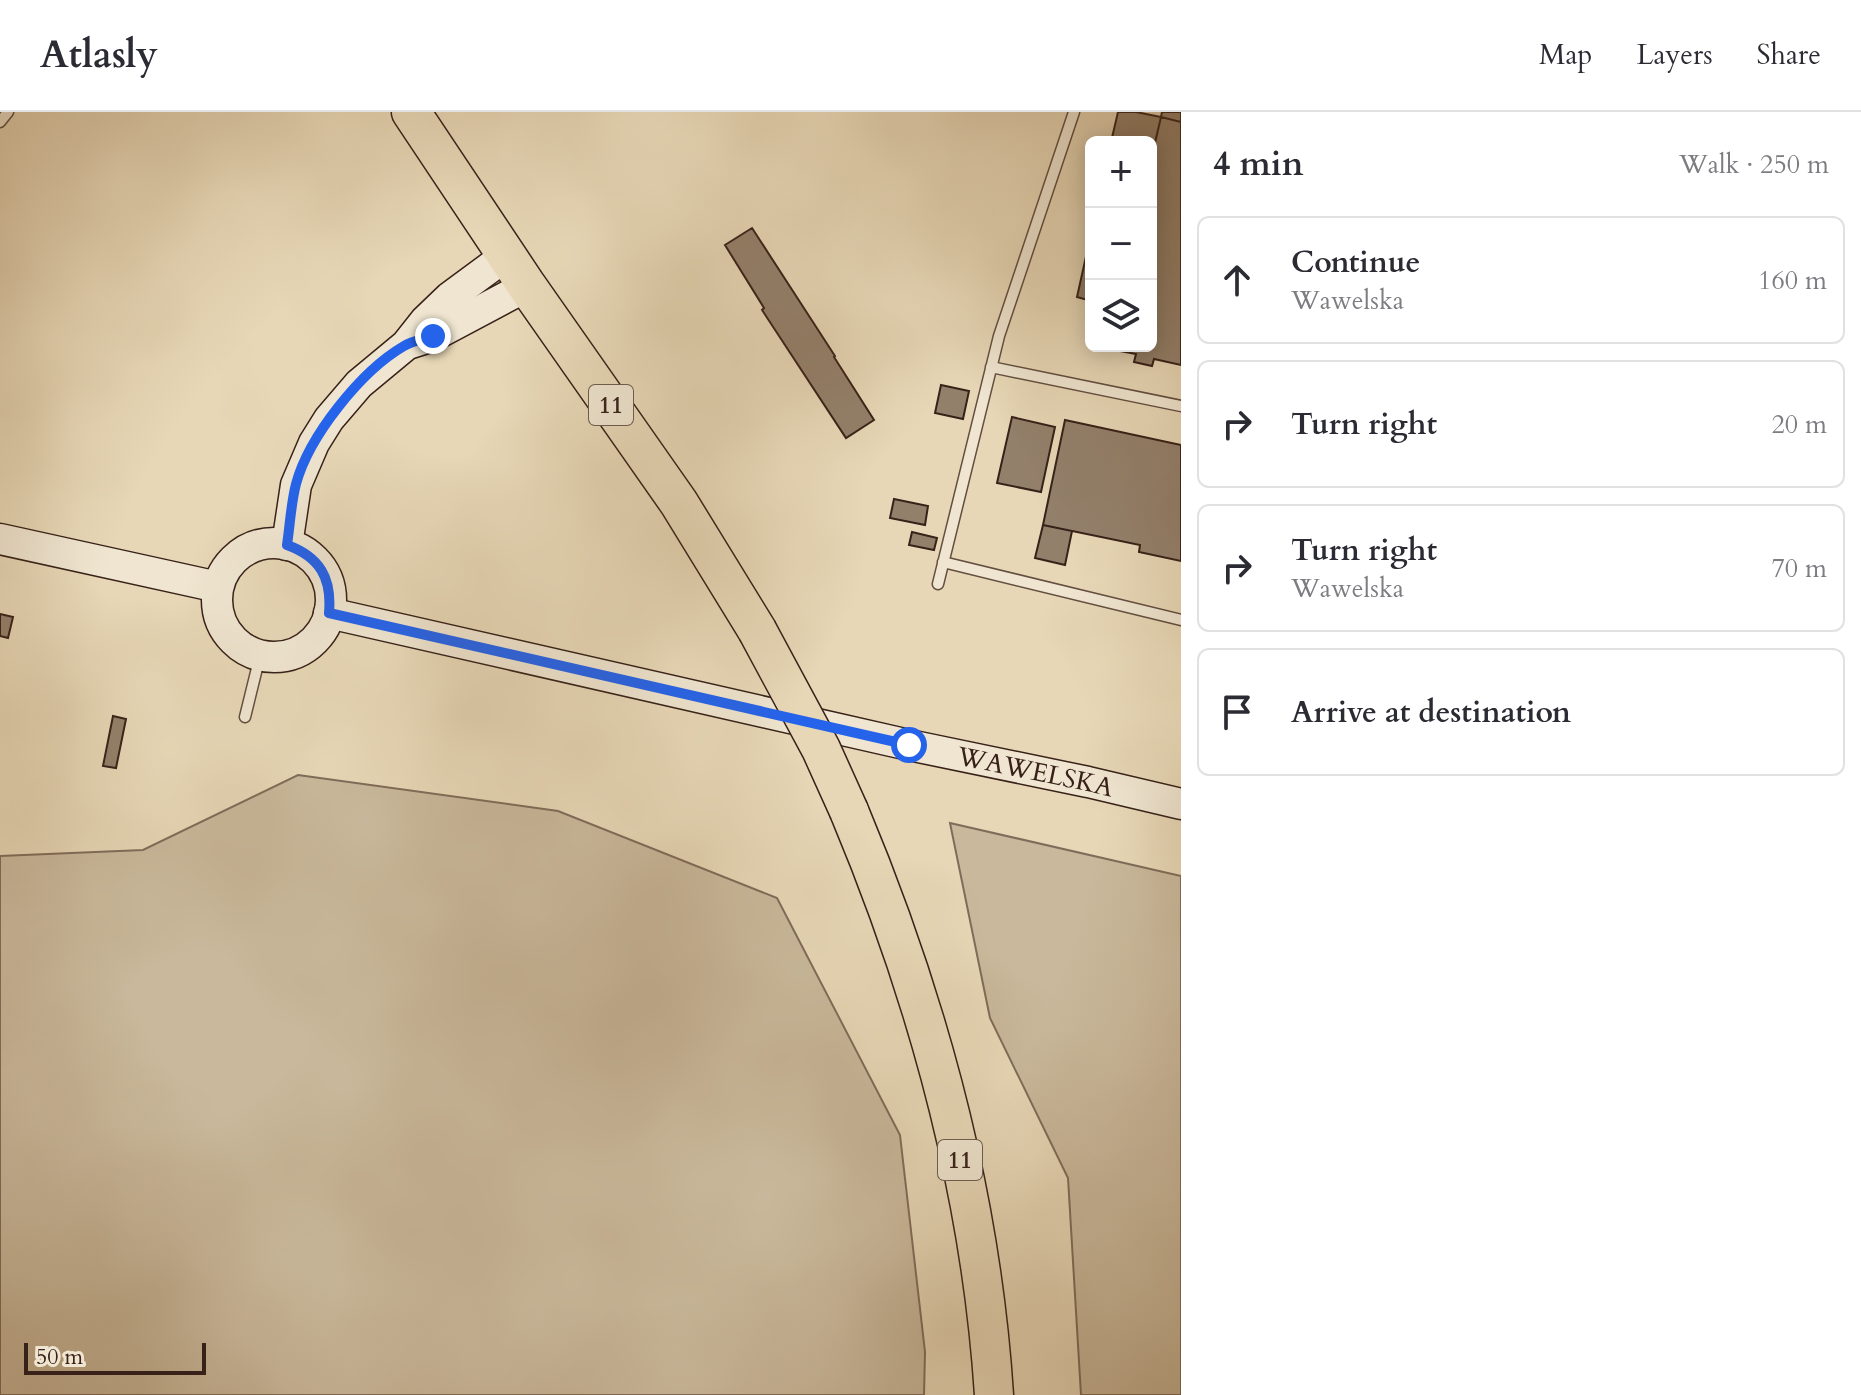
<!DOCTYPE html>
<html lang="en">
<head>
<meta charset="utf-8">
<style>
	body { margin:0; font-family:Cardo,serif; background:#f7f7f7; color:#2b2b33 }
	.controls { position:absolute; right:24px; top:24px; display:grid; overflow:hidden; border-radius:12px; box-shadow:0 4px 20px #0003 }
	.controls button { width:72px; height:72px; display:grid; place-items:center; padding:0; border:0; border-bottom:2px solid #e1e1e2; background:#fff; color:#2b2b33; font:40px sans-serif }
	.scale { position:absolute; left:24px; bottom:20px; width:182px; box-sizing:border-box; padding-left:8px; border:4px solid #372119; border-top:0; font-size:22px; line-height:28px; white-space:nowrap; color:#372119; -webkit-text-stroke:6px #efe5d0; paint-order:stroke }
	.stop { position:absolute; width:24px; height:24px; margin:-18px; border:6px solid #2563eb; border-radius:50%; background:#fff }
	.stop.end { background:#2563eb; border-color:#fff; box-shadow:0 2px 8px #0008 }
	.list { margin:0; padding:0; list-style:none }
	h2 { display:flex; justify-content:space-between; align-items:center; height:104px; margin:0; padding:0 32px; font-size:34px }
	h2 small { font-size:26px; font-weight:400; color:#7c7c81 }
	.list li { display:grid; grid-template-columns:52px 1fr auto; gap:24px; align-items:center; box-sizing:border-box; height:128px; margin:0 16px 16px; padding:0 16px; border:2px solid #e1e1e2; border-radius:12px }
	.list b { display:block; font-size:30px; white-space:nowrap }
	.list p { margin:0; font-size:26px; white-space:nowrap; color:#7c7c81 }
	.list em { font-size:26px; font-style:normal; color:#7c7c81 }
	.icon { flex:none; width:44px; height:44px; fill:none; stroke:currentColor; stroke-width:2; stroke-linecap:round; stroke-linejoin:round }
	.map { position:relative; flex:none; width:1181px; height:1283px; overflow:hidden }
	header { display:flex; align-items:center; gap:48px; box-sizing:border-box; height:112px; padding:0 40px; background:#fff; border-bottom:2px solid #e1e1e2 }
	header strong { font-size:38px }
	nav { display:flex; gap:44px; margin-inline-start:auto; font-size:28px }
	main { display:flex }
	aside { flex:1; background:#fff }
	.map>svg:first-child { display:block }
	.green { fill:#c9b89b; stroke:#806c5a; stroke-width:2 }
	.building { fill:#93806b; stroke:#372119; stroke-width:2 }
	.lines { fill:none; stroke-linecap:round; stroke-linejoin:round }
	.lane-casing { stroke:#634e40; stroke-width:13 }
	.secondary-casing { stroke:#372119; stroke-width:33 }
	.highway-casing { stroke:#372119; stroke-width:41 }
	.lane { stroke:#efe5d0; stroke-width:10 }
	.secondary { stroke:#efe5d0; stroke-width:30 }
	.highway { stroke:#e7d7b6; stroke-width:38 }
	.highway-bridge-casing { stroke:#372119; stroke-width:41; stroke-linecap:butt }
	.highway-bridge { stroke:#e7d7b6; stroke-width:38 }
	.route { stroke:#2563eb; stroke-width:10 }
	.labels { text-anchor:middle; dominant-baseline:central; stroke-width:7; stroke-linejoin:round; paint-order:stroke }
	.shield { fill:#efe5d0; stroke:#6e5c50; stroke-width:2 }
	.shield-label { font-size:24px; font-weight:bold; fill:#372119 }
	.street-label { font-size:26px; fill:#372119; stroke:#efe5d0 }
</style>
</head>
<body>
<header>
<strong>Atlasly</strong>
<nav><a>Map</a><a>Layers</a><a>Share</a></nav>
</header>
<main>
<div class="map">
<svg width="1181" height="1283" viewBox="0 0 1181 1283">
	<rect width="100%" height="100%" fill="#e7d7b6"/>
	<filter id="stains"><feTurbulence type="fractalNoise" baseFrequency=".0025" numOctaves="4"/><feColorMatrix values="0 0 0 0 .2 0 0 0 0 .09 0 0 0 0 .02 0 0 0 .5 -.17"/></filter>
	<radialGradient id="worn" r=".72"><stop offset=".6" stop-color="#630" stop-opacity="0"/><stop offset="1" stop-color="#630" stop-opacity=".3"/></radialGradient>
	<path class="green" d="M 298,663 L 558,699 L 777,786 L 900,1023 L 925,1240 L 924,1283 L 0,1283 L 0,744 L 143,738 Z
		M 950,711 L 1181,764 L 1181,1283 L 1081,1283 L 1068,1066 L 990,906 Z"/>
	<path class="building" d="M 1118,0 L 1136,0 L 1161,5 L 1151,48 L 1151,30 L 1111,30 Z
		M 1162,0 L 1181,0 L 1181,10 L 1161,5 Z
		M 1161,5 L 1181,10 L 1181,253 L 1154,247 L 1152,254 L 1134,250 L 1136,242 L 1109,237 L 1110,234 L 1151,234 L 1151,48 Z
		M 752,116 L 835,244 L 834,245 L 874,308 L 846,326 L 762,198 L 764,196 L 725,133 Z
		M 1091,122 L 1091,189 L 1077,185 Z
		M 941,273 L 969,279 L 963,307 L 935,301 Z
		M 1012,305 L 1055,315 L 1041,380 L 997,371 Z
		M 1065,308 L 1181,333 L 1181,449 L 1139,440 L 1140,433 L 1043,413 Z
		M 894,387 L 928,394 L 925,413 L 890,406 Z
		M 1043,413 L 1072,419 L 1065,453 L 1035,446 Z
		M 912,420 L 937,426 L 934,438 L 909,433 Z
		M 0,502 L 13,505 L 8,526 L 0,524 Z
		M 113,604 L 126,607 L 116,656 L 103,654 Z"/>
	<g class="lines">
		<defs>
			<path id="lane" d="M 0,10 L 8,0
				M 991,255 L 1181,294
				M 943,450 L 1181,508
				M 938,472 L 999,224 L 1074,0
				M 245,605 L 260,544"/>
			<g id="secondary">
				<path d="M 411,231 L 433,224 L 527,174"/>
				<path d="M 0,427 L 218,475"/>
				<circle cx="274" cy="488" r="57"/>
				<path d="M 287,433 L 296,373 L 314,331 L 329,307 L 359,272 L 406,233 L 425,209 L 450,185 L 507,143"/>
				<path id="s1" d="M 329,501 L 909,633 L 1088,670 L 1181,692"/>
			</g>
			<path id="highway" d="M 411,0 L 527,174 L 679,391 L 757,518
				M 849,699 C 927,885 981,1081 994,1283"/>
		</defs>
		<use href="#lane" class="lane-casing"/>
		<use href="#secondary" class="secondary-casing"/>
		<use href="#highway" class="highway-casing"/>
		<use href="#lane" class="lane"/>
		<use href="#secondary" class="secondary"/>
		<use href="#highway" class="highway"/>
		<defs>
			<path id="highway-bridge" d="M 757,518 L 821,637 L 849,699"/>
		</defs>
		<use href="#highway-bridge" class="highway-bridge-casing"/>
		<use href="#highway-bridge" class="highway-bridge"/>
	</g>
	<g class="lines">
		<path class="route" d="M 433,224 C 424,227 412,229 404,234 C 361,259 309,324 296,372 C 291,391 290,413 287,433 C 320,445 332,466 329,501 L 909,633"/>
	</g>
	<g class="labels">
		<g class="shield">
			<rect x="589" y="273" width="44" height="40" rx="6"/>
			<rect x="938" y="1028" width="44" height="40" rx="6"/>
		</g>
		<g class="shield-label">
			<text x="611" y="293">11</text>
			<text x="960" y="1048">11</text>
		</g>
		<g class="street-label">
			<text stroke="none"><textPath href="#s1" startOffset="724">WAWELSKA</textPath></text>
		</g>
	</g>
	<rect width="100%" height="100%" filter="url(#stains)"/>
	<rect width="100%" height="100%" fill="url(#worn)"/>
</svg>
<div class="controls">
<button>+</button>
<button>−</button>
<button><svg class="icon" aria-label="layers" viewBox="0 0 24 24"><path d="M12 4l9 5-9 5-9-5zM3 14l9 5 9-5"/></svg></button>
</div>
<div class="scale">50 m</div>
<div class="stop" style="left:909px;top:633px"></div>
<div class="stop end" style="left:433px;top:224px"></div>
</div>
<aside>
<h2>4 min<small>Walk · 250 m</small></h2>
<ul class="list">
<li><svg class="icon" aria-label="ahead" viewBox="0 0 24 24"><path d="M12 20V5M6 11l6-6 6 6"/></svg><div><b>Continue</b><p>Wawelska</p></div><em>160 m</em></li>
<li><svg class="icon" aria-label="right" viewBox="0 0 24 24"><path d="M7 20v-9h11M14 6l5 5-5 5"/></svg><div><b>Turn right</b></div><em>20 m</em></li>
<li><svg class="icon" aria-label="right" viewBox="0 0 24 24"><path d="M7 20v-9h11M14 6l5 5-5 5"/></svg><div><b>Turn right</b><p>Wawelska</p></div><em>70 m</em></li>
<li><svg class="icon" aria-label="arrive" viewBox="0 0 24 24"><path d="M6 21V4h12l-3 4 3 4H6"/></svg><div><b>Arrive at destination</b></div></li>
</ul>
</aside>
</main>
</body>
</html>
